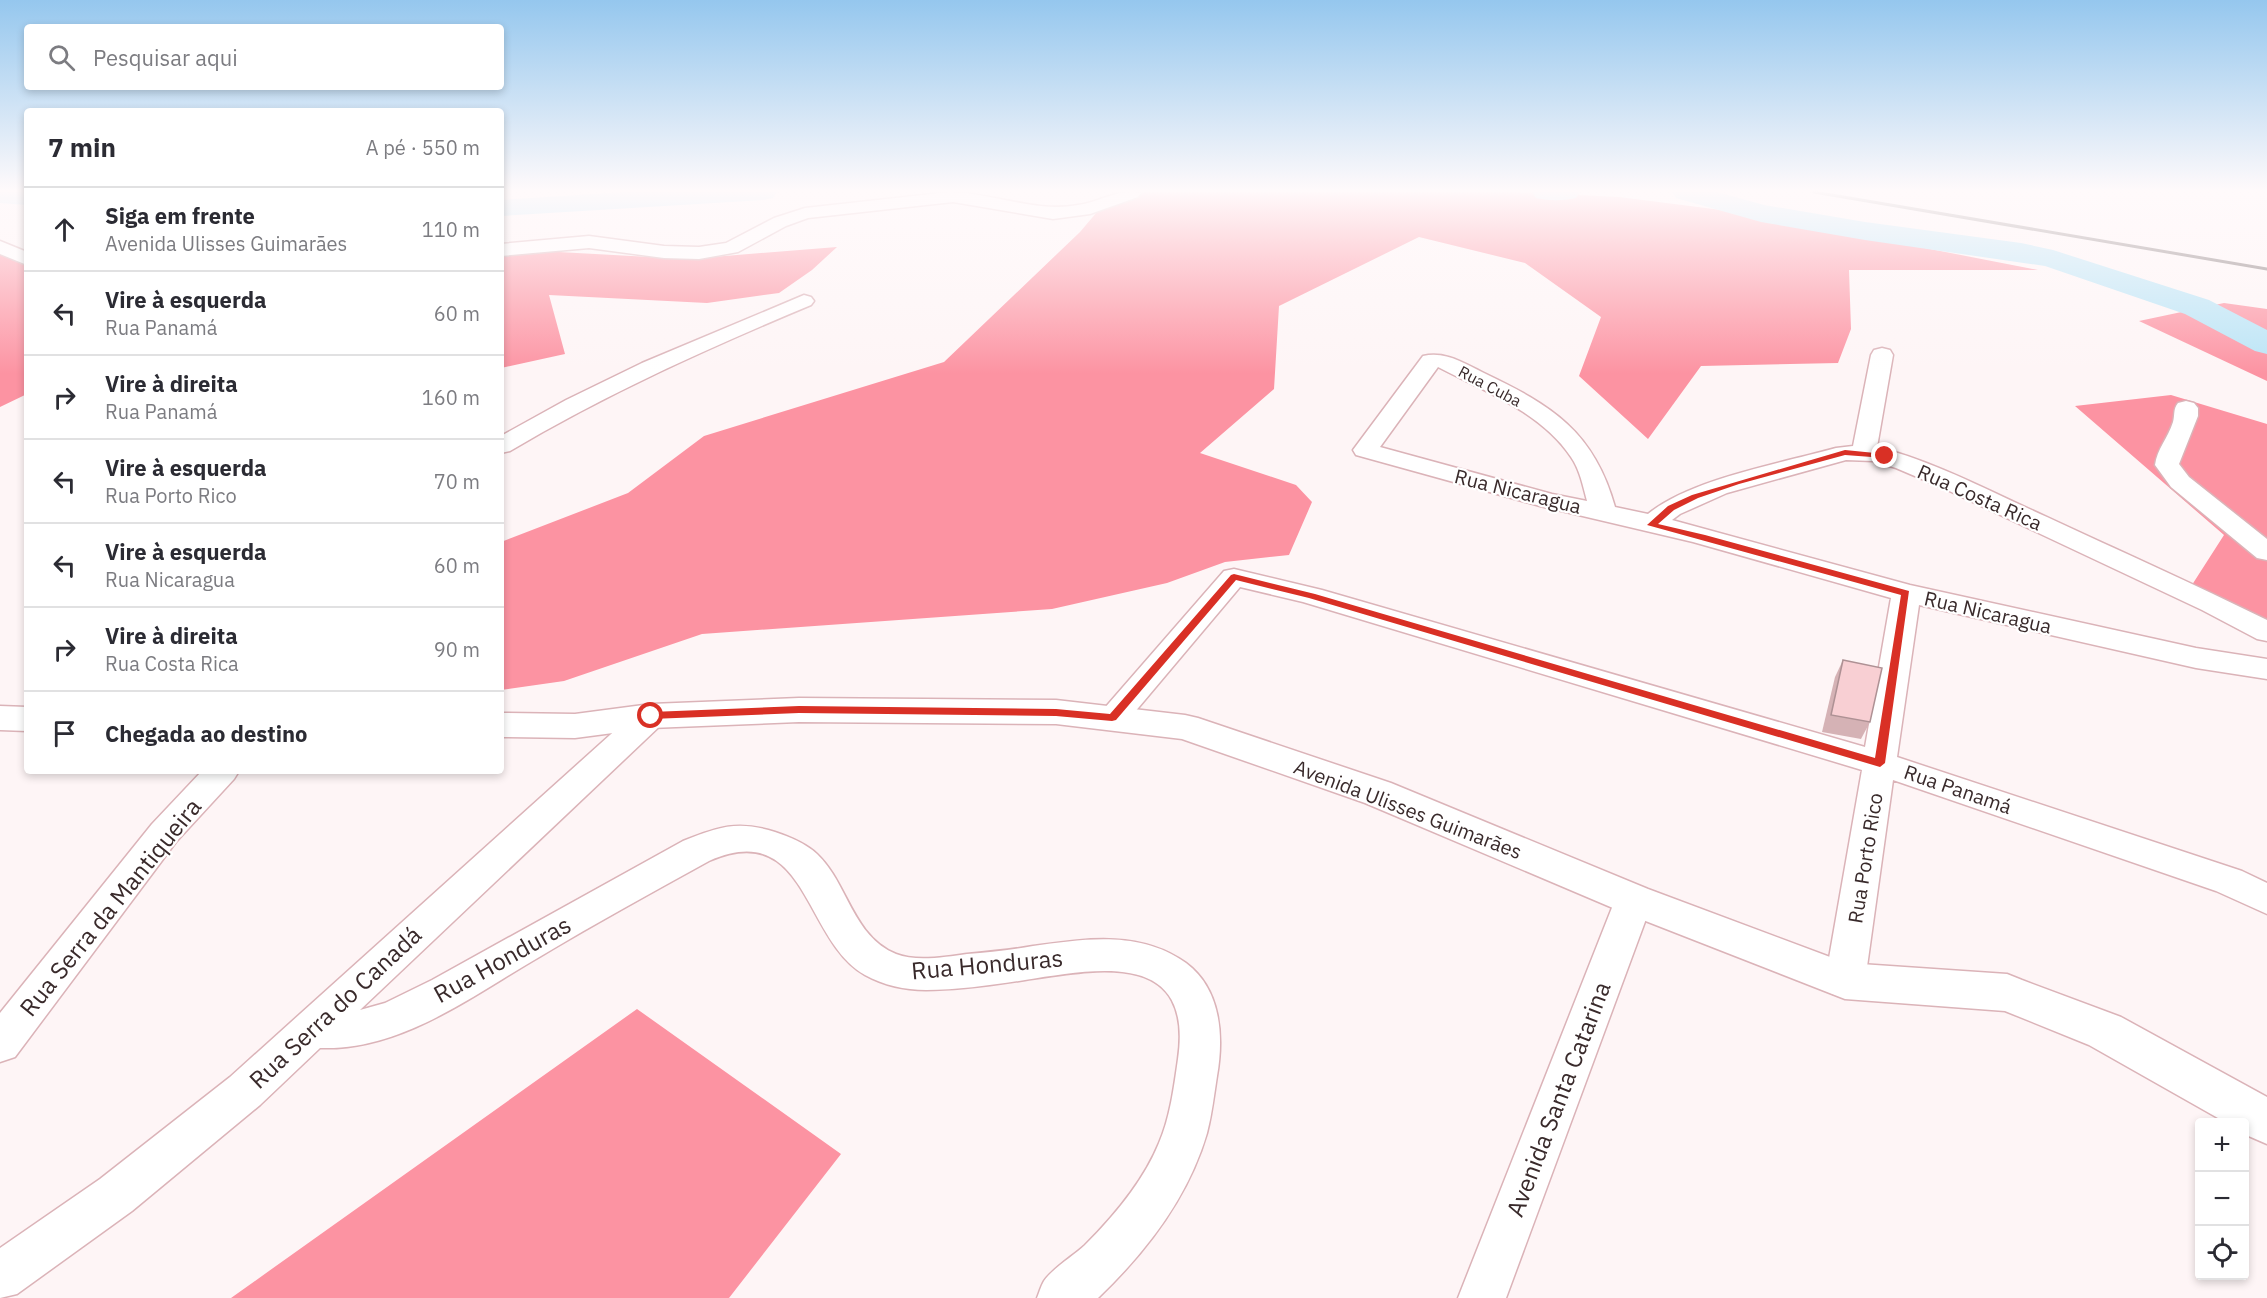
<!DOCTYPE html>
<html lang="pt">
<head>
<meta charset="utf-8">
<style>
	body { margin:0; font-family:"IBM Plex Sans",sans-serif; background:#f7f7f7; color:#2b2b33 }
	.controls { position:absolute; right:18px; bottom:18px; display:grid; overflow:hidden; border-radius:6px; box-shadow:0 3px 9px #0003 }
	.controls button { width:54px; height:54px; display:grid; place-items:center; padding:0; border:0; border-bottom:2px solid #e1e1e2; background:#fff; color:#2b2b33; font:30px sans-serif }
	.stop { position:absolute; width:18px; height:18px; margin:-14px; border:4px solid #d93025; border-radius:50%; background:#fff }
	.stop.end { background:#d93025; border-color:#fff; box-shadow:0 2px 6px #0008 }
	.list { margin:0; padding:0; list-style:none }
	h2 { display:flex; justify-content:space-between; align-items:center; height:78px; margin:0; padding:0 24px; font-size:26px }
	h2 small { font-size:20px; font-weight:400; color:#7c7c81 }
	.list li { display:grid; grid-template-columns:39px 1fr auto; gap:18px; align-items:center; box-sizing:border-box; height:84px; padding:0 24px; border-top:2px solid #e1e1e2 }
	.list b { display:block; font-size:22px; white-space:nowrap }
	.list p { margin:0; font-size:20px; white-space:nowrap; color:#7c7c81 }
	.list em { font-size:20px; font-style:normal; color:#7c7c81 }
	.icon { flex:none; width:33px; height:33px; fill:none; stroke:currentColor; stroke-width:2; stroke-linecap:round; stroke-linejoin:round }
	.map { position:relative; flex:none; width:2267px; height:1298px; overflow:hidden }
	.search { position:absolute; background:#fff; box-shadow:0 3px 9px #0003; left:24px; top:24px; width:480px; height:66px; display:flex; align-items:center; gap:15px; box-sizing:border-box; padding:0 21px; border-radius:6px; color:#7c7c81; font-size:22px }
	.panel { position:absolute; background:#fff; box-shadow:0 3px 9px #0003; left:24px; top:108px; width:480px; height:666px; border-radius:6px }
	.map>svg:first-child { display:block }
	.forest { fill:#fc93a2 }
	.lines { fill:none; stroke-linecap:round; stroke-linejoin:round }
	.river { fill:#b9e4f6; fill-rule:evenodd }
	.minor-casing { stroke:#dbb3b8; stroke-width:3 }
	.major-casing { stroke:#dbb3b8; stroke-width:3 }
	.minor { fill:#fff; fill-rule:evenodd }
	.major { fill:#fff; fill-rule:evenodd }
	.rail { stroke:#887b7c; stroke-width:3 }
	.wall { fill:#d5b2b5 }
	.building { fill:#f8cfd3; stroke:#ae9194; stroke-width:1.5 }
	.route { fill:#d93025 }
	.labels { text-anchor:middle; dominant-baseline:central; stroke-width:4.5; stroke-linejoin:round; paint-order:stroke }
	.far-street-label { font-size:16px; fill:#392a2b; stroke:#fff }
	.street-label { font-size:20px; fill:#392a2b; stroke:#fff }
	.near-street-label { font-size:24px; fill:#392a2b; stroke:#fff }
</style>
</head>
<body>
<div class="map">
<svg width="2267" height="1298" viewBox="0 0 2267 1298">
	<rect width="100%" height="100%" fill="#fef5f6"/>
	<path class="forest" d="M 1114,192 L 1517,192 L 1619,197 L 1745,213 L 2038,270 L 1849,270 L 1851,329 L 1838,363 L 1701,366 L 1648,439 L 1579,376 L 1601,317 L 1525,263 L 1419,237 L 1279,306 L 1274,389 L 1200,453 L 1296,485 L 1312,502 L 1289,555 L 1225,562 L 1167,583 L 1052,609 L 702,634 L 564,681 L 501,690 L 501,542 L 628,493 L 704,436 L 944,362 L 1080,232 Z
		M 0,245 L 27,253 L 27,394 L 0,407 Z
		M 837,247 L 812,270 L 779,293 L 707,303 L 549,295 L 565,354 L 501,368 L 501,256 L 540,251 L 687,259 Z
		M 2224,303 L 2267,309 L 2267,381 L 2139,321 Z
		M 2171,395 L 2267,424 L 2267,631 L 2190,588 L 2224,535 L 2075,406 Z
		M 637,1009 L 841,1154 L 729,1298 L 231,1298 Z"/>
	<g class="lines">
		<path class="river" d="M 0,192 L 27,192 L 27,205 L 0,203 Z
			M 625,192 L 777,192 L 773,198 L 763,200 L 501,216 L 501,200 Z
			M 1532,192 L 1580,192 L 1576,198 C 1562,201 1550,201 1536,198 Z
			M 1672,192 L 1717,192 L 1764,205 L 1865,222 L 2021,243 L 2053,250 L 2209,300 L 2267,330 L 2267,354 L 2255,351 L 2185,314 L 2045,266 L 1865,240 L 1761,222 L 1676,198 Z"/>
		<defs>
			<path id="minor" d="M 950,192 C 994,193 1035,213 1078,205 C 1100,202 1118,188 1141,193 L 1138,197 L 1090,214 L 1053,219 L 953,202 L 808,218 L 786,226 L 738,252 L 699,259 L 664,258 L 589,248 L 501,256 L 501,244 L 589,236 L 664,246 L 699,247 L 726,243 L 774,218 L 805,208 Z
				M 0,241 L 27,252 L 27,265 L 0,254 Z
				M 804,295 L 811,297 L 814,301 L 811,305 C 708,348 606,394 510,451 L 501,453 L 501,436 L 566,400 L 642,363 Z
				M 1882,348 L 1890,350 L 1893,355 L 1877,447 C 1936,462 1991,492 2047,517 C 2120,551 2194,584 2267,620 L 2267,641 L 2257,639 L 2202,610 L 1943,488 L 1896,468 L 1873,461 L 1846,460 L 1727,493 L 1680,514 L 1672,520 L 1910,585 L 2196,648 L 2267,659 L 2267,679 L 2196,668 L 1919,605 L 1897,757 L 2242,871 L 2267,883 L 2267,914 L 2216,891 L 1893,780 L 1865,981 L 1859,993 L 1845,998 L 1831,993 L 1825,981 L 1862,770 L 1303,602 L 1240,587 L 1123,726 L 1112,729 L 1101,726 L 1096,718 L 1224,571 L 1234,569 L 1322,590 L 1865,747 L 1891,598 L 1693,542 L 1540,506 L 1356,455 L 1353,450 L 1423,356 C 1446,351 1463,363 1484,373 C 1551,405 1594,431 1615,507 L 1648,514 C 1690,479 1782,463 1836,448 L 1853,446 L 1871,355 L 1874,350 ZM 1438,367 C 1484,391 1541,412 1571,457 C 1580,470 1583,486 1587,501 L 1552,494 L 1380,447 Z
				M 2186,401 L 2194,403 L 2198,408 L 2198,416 L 2179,464 L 2189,477 L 2267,539 L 2267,560 L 2257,558 L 2171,487 L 2155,465 C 2157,449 2168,438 2173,422 C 2175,415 2173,409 2178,403 Z
				M 651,705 L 662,708 L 667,716 L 662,724 L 360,1010 L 385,1003 L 432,980 L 683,841 C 718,827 738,820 775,832 C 790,837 805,843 817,854 C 848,883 852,936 896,954 C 916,962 945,957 967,954 C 989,952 1011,950 1033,946 C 1085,939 1140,930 1186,963 C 1221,989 1224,1036 1217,1076 C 1214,1095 1212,1114 1207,1133 C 1188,1198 1146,1252 1098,1298 L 1037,1298 C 1039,1293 1041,1286 1044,1281 C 1052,1269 1073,1256 1085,1245 C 1114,1216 1143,1182 1159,1143 C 1170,1118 1174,1087 1178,1059 C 1194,949 1097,969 1025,980 C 993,985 959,990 926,990 C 905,990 883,985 865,975 C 803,940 808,817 709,861 C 653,892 596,923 541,956 C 473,995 402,1051 320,1048 L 260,1105 L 132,1211 L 17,1294 L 0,1298 L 0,1248 L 100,1179 L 230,1077 L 640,708 Z
				M 202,771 L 239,771 L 234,779 L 176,842 L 15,1057 L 0,1062 L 0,1013 L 152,824 Z
				M 1634,885 L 1647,890 L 1653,900 L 1506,1298 L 1458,1298 L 1615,900 L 1621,890 Z"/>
			<path id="major" d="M 799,698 L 1056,700 L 1185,715 L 1198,718 L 1391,783 L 1648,889 L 1846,963 L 2007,974 L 2022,980 L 2121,1017 L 2267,1097 L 2267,1144 L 2244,1134 L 2244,1122 L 2225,1122 L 2089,1045 L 2005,1011 L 1845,999 L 1620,911 L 1365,803 L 1182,739 L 1056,724 L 799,722 L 651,728 L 575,738 L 501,737 L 501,713 L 575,714 L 651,704 Z
				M 0,706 L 27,707 L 27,731 L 0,730 Z"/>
		</defs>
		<use href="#minor" class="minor-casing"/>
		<use href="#major" class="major-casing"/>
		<use href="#minor" class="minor"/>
		<use href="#major" class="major"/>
		<path class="rail" d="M 1814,192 L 2267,269"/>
	</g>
	<path class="wall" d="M 1843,660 L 1870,722 L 1861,739 L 1822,732 L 1835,677 Z"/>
	<path class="building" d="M 1843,660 L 1882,668 L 1870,722 L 1831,715 Z"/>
	<linearGradient id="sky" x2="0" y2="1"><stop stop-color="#95c7ee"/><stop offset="0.51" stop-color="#fffafb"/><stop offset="1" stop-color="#fffafb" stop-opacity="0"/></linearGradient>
	<rect width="2267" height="374" fill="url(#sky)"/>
	<path class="route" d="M 1845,450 L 1885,454 L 1889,456 L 1885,458 L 1845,455 L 1739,484 L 1698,498 L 1674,510 L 1658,524 L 1705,535 L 1909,591 L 1885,763 L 1880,767 L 1309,598 L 1236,580 L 1116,720 L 1112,721 L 1056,716 L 799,713 L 651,719 L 646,716 L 651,712 L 799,706 L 1056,709 L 1110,714 L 1231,575 L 1234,574 L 1315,594 L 1875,758 L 1901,595 L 1647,525 L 1668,506 L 1692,495 Z"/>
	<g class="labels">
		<g class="far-street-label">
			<text transform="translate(1490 386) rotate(28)">Rua Cuba</text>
		</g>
		<g class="street-label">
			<text transform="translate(1518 491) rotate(14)">Rua Nicaragua</text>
			<text transform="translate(1980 497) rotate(24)">Rua Costa Rica</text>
			<text transform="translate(1988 612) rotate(13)">Rua Nicaragua</text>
			<text transform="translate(1958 789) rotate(19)">Rua Panamá</text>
			<text transform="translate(1408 809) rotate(21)">Avenida Ulisses Guimarães</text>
			<text transform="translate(1865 858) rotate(-81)">Rua Porto Rico</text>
		</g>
		<g class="near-street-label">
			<text transform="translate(110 907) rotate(-51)">Rua Serra da Mantiqueira</text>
			<text transform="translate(502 959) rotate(-29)">Rua Honduras</text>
			<text transform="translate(987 964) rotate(-5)">Rua Honduras</text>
			<text transform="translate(335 1007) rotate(-43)">Rua Serra do Canadá</text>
			<text transform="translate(1558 1099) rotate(-69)">Avenida Santa Catarina</text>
		</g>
	</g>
</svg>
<div class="controls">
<button>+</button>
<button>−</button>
<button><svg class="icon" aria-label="locate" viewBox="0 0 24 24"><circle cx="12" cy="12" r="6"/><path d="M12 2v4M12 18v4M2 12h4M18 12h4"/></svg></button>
</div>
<div class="stop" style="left:651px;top:716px"></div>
<div class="stop end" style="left:1885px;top:456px"></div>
<div class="search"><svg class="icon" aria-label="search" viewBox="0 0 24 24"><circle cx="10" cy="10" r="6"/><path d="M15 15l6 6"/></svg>Pesquisar aqui</div>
<section class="panel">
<h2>7 min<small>A pé · 550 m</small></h2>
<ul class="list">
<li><svg class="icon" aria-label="ahead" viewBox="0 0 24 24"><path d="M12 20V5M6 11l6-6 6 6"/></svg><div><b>Siga em frente</b><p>Avenida Ulisses Guimarães</p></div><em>110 m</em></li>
<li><svg class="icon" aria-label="left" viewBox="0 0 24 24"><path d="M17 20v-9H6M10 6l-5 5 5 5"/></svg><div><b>Vire à esquerda</b><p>Rua Panamá</p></div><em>60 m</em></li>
<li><svg class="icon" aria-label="right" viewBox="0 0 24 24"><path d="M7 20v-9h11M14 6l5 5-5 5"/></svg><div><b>Vire à direita</b><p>Rua Panamá</p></div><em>160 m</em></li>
<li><svg class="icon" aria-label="left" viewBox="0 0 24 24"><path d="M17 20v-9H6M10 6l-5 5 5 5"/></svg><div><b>Vire à esquerda</b><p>Rua Porto Rico</p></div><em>70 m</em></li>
<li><svg class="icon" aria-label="left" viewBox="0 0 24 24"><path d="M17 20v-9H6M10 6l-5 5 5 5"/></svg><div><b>Vire à esquerda</b><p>Rua Nicaragua</p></div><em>60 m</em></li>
<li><svg class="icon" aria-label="right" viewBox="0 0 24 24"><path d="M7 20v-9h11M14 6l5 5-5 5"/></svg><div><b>Vire à direita</b><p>Rua Costa Rica</p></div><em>90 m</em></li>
<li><svg class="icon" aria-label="arrive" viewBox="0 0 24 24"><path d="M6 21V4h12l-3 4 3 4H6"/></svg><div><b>Chegada ao destino</b></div></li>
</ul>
</section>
</div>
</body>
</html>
